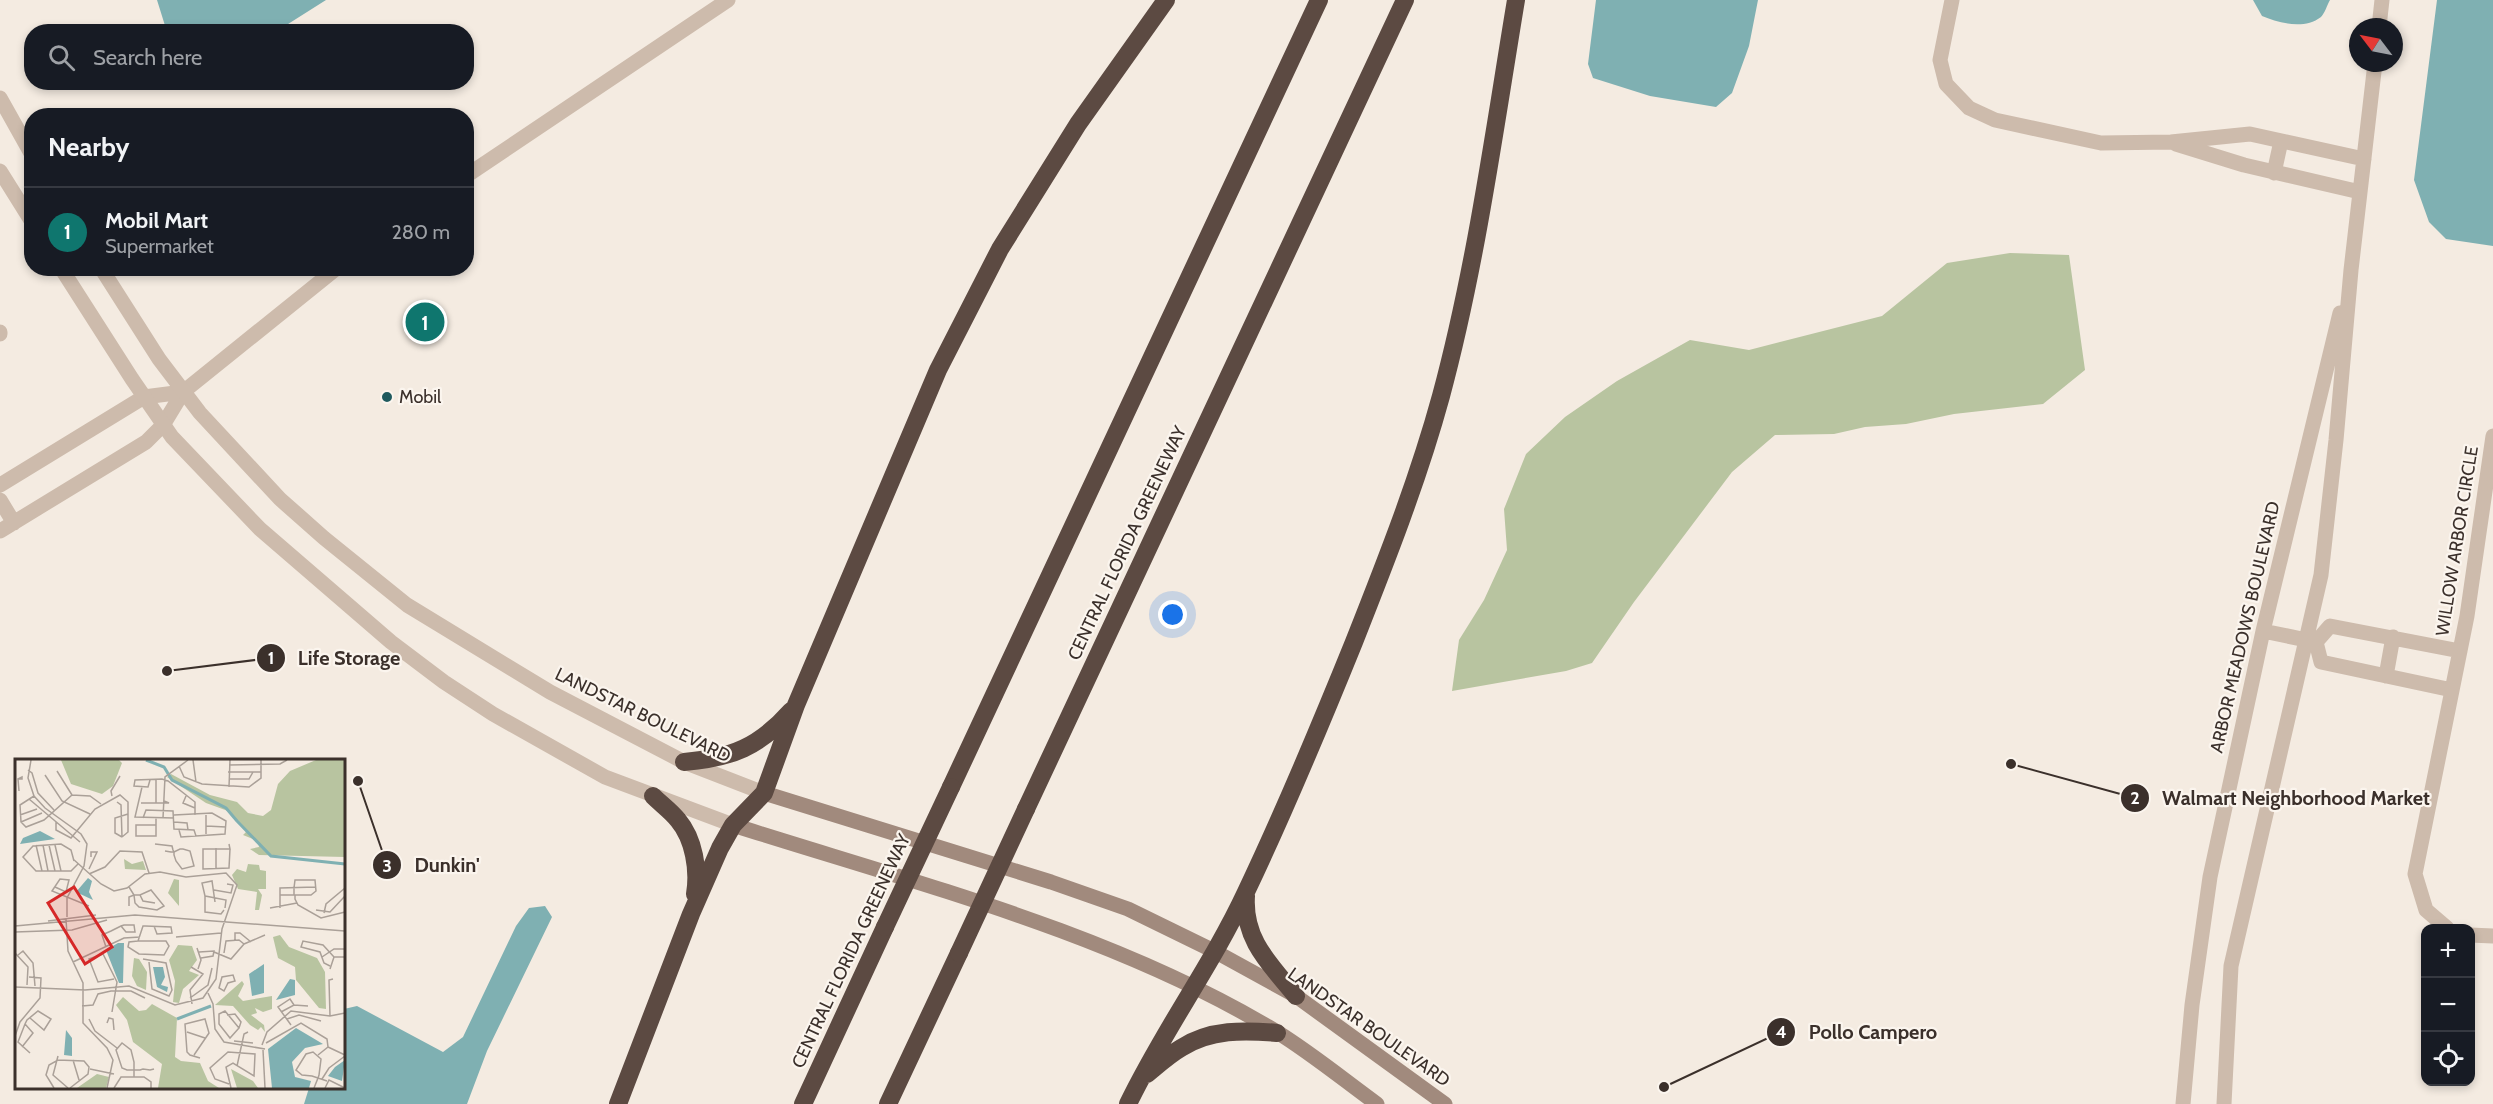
<!DOCTYPE html>
<html lang="en">
<head>
<meta charset="utf-8">
<style>
	body { margin:0; font-family:Cabin,sans-serif; background:#242831; color:#f1f3f6 }
	.controls { position:absolute; right:18px; bottom:18px; display:grid; overflow:hidden; border-radius:12px; box-shadow:0 3px 9px #0003 }
	.controls button { width:54px; height:54px; display:grid; place-items:center; padding:0; border:0; border-bottom:2px solid #363941; background:#171b24; color:#f1f3f6; font:30px sans-serif }
	.compass { position:absolute; left:2349px; top:18px; width:54px; height:54px; border-radius:50%; background:#171b24; box-shadow:0 3px 9px #0003; rotate:302deg }
	.you { position:absolute; left:1173px; top:615px; width:21px; height:21px; margin:-15px; border:4px solid #fff; border-radius:50%; background:#1a73e8; box-shadow:0 0 0 9px #1a73e833 }
	.badge { display:grid; place-items:center; width:39px; height:39px; border-radius:50%; background:#0f766e; color:#fff; font-size:20px; font-weight:700 }
	.pin { position:absolute; translate:-50% -50%; border:3px solid #fff; box-shadow:0 2px 6px #0006 }
	.list { margin:0; padding:0; list-style:none }
	h2 { display:flex; justify-content:space-between; align-items:center; height:78px; margin:0; padding:0 24px; font-size:26px }
	h2 small { font-size:20px; font-weight:400; color:#9ea1a6 }
	.list li { display:grid; grid-template-columns:39px 1fr auto; gap:18px; align-items:center; box-sizing:border-box; height:90px; padding:0 24px; border-top:2px solid #363941 }
	.list b { display:block; font-size:22px; white-space:nowrap }
	.list p { margin:0; font-size:20px; white-space:nowrap; color:#9ea1a6 }
	.list em { font-size:20px; font-style:normal; color:#9ea1a6 }
	.icon { flex:none; width:33px; height:33px; fill:none; stroke:currentColor; stroke-width:2; stroke-linecap:round; stroke-linejoin:round }
	.map { position:relative; flex:none; width:2493px; height:1104px; overflow:hidden }
	.search { position:absolute; background:#171b24; box-shadow:0 3px 9px #0003; left:24px; top:24px; width:450px; height:66px; display:flex; align-items:center; gap:15px; box-sizing:border-box; padding:0 21px; border-radius:24px; color:#9ea1a6; font-size:22px }
	.panel { position:absolute; background:#171b24; box-shadow:0 3px 9px #0003; left:24px; top:108px; width:450px; height:168px; border-radius:24px }
	.map>svg:first-child { display:block }
	.green { fill:#b8c4a0 }
	.water { fill:#7fb0b2 }
	.lines { fill:none; stroke-linecap:round; stroke-linejoin:round }
	.minor { stroke:#cdbbac; stroke-width:15 }
	.tertiary { stroke:#cdbbac; stroke-width:15 }
	.secondary { stroke:#a18a7d; stroke-width:15 }
	.motorway { stroke:#5c4a42; stroke-width:18 }
	.motorway-bridge { stroke:#5c4a42; stroke-width:18 }
	.poi-dot { fill:#1f5a5e; stroke:#fbf5ee; stroke-width:2 }
	.labels { text-anchor:middle; dominant-baseline:central; stroke-width:4.5; stroke-linejoin:round; paint-order:stroke }
	.poi-label { font-size:18px; fill:#3b302b; stroke:#fbf5ee; text-anchor:start }
	.street-label { font-size:18px; fill:#3b302b; stroke:#fbf5ee }
	.inset-river { fill:none; stroke:#7fb0b2; stroke-width:3 }
	.inset-road { fill:none; stroke:#aaa098; stroke-width:1.5 }
	.view { fill:#d62828; fill-opacity:0.15; stroke:#d62828; stroke-width:3 }
	.inset-edge { fill:none; stroke:#3b302b; stroke-width:3 }
	.leader { fill:none; stroke:#3b302b; stroke-width:2 }
	.callout-dot { fill:#3b302b; stroke:#fbf5ee; stroke-width:2 }
	.mark-label { font-size:18px; text-anchor:middle; font-weight:bold; fill:#fff }
	.callout-label { font-size:20px; text-anchor:middle; font-weight:bold; fill:#3b302b; stroke:#fbf5ee; stroke-width:4.5; stroke-linejoin:round; paint-order:stroke }
</style>
</head>
<body>
<div class="map">
<svg width="2493" height="1104" viewBox="0 0 2493 1104">
	<rect width="100%" height="100%" fill="#f4ebe1"/>
	<path class="green" d="M 2010,253 L 2069,255 L 2085,370 L 2043,404 L 1954,414 L 1906,424 L 1865,427 L 1834,434 L 1775,435 L 1732,472 L 1634,602 L 1592,663 L 1566,671 L 1452,691 L 1459,640 L 1484,600 L 1507,550 L 1504,509 L 1526,454 L 1565,417 L 1617,381 L 1690,340 L 1749,350 L 1882,316 L 1947,263 Z"/>
	<path class="water" d="M 157,0 L 326,0 L 277,31 L 167,32 Z
		M 1596,0 L 1758,0 L 1749,46 L 1732,93 L 1716,107 L 1650,96 L 1593,78 L 1588,64 Z
		M 2253,0 L 2330,0 C 2327,5 2325,13 2321,17 C 2304,30 2279,23 2262,16 Z
		M 2437,0 L 2493,0 L 2493,246 L 2446,239 L 2429,222 L 2414,180 Z
		M 545,906 L 552,917 L 487,1051 L 467,1104 L 304,1104 L 309,1088 L 344,1088 L 344,1009 L 357,1006 L 443,1052 L 463,1037 L 516,926 L 529,908 Z"/>
	<g class="lines">
		<path class="minor" d="M 1952,0 L 1940,60 L 1946,84 L 1969,108 L 1995,120 L 2101,143 L 2171,142 L 2250,134 L 2364,159
			M 2379,27 L 2382,0
			M 2176,144 L 2244,165 L 2360,192
			M 2274,173 L 2281,141
			M 466,176 L 728,0
			M 0,332 L 0,334
			M 0,485 L 144,397 L 183,392
			M 0,500 L 14,523
			M 0,531 L 146,442 L 163,425 L 183,392 L 337,268
			M 2263,631 L 2316,642
			M 2316,642 L 2321,662 L 2452,690
			M 2316,642 L 2330,626 L 2460,651
			M 2386,676 L 2393,637
			M 2447,928 L 2426,910 L 2415,874 L 2467,616 L 2493,436
			M 2470,935 L 2493,936
			M 2183,1104 L 2192,1005 L 2210,877 L 2263,631 L 2340,313
			M 2224,1104 L 2231,966 L 2321,575 L 2336,440 L 2351,270 L 2375,63"/>
		<path class="tertiary" d="M 0,98 L 32,155
			M 0,171 L 32,222
			M 61,268 L 132,379 L 172,437 L 260,529 L 391,642 L 444,682 L 493,714 L 605,777 L 733,825
			M 101,268 L 159,359 L 200,413 L 280,499 L 324,538 L 407,605 L 550,692 L 684,762 L 764,793"/>
		<path class="secondary" d="M 764,793 L 1051,882 L 1128,909 L 1216,952 L 1296,996 L 1445,1104
			M 733,825 C 915,883 1113,933 1277,1032 C 1311,1053 1344,1080 1377,1104"/>
		<path class="motorway" d="M 684,762 C 732,758 759,747 791,711
			M 951,787 L 1319,0
			M 653,796 C 661,804 671,811 678,820 C 694,839 699,870 695,894
			M 1026,809 L 1405,0
			M 1246,896 C 1243,940 1270,964 1296,996
			M 1147,1074 C 1158,1065 1169,1055 1181,1048 C 1210,1029 1245,1030 1277,1033
			M 618,1104 L 691,914 L 720,848 L 733,825 L 764,793 L 796,705 L 938,370 L 1000,249 L 1078,124 L 1166,0
			M 803,1104 L 885,927
			M 888,1104 L 959,953
			M 1128,1104 C 1163,1031 1212,965 1246,892 C 1285,810 1320,726 1354,642 C 1386,561 1418,480 1441,396 C 1476,266 1494,132 1516,0"/>
		<path class="motorway-bridge" d="M 885,927 L 951,787
			M 959,953 L 1026,809"/>
	</g>
	<circle class="poi-dot" cx="387" cy="397" r="6"/>
	<g class="labels">
		<g class="poi-label">
			<text x="399" y="397">Mobil</text>
		</g>
		<g class="street-label">
			<text transform="translate(2457 541) rotate(-81)">WILLOW ARBOR CIRCLE</text>
			<text transform="translate(1127 543) rotate(-65)">CENTRAL FLORIDA GREENEWAY</text>
			<text transform="translate(2245 627) rotate(-77)">ARBOR MEADOWS BOULEVARD</text>
			<text transform="translate(643 715) rotate(26)">LANDSTAR BOULEVARD</text>
			<text transform="translate(851 951) rotate(-65)">CENTRAL FLORIDA GREENEWAY</text>
			<text transform="translate(1369 1027) rotate(35)">LANDSTAR BOULEVARD</text>
		</g>
	</g>
	<g transform="translate(15 759)">
		<rect width="330" height="330" fill="#f4ebe1"/>
		<path d="M 46,1 L 104,1 L 107,4 L 98,27 L 87,35 L 56,25 ZM 301,1 L 330,1 L 330,98 L 244,96 L 235,90 L 244,88 L 243,82 L 228,76 L 231,73 L 213,52 L 191,44 L 152,18 L 156,15 L 195,36 L 222,43 L 233,54 L 248,57 L 256,51 L 263,25 L 275,12 ZM 109,100 L 117,105 L 128,102 L 131,111 L 110,110 ZM 233,105 L 244,106 L 245,111 L 251,112 L 251,130 L 243,130 L 247,136 L 244,151 L 240,151 L 242,133 L 223,130 L 217,116 L 222,110 L 231,113 ZM 159,120 L 164,121 L 164,147 L 153,134 ZM 265,176 L 274,188 L 302,199 L 310,213 L 311,250 L 304,249 L 281,221 L 280,208 L 263,199 L 258,178 ZM 163,186 L 177,187 L 182,201 L 174,212 L 184,216 L 168,230 L 164,244 L 158,243 L 160,222 L 154,201 ZM 119,199 L 124,200 L 132,213 L 131,231 L 122,227 L 117,217 ZM 227,222 L 229,225 L 223,237 L 228,242 L 257,237 L 257,250 L 248,253 L 240,249 L 242,254 L 236,256 L 249,266 L 250,273 L 246,268 L 243,271 L 235,266 L 218,247 L 200,246 ZM 108,238 L 124,252 L 131,251 L 137,245 L 162,259 L 160,298 L 166,302 L 185,304 L 193,322 L 204,329 L 143,329 L 147,305 L 118,283 L 112,261 L 101,246 ZM 216,310 L 238,322 L 243,329 L 222,329 ZM 82,315 L 94,318 L 91,329 L 62,329 Z" fill="#b8c4a0"/>
		<path d="M 25,72 L 40,80 L 5,85 L 8,79 ZM 73,119 L 77,122 L 74,133 L 78,141 L 61,133 ZM 103,184 L 109,184 L 108,224 L 104,224 L 91,191 ZM 249,205 L 249,234 L 237,237 L 234,215 ZM 138,208 L 148,208 L 150,218 L 146,226 L 153,228 L 152,233 L 142,228 ZM 275,220 L 280,221 L 280,236 L 261,241 ZM 281,269 L 308,285 L 290,289 L 277,303 L 280,318 L 296,322 L 294,329 L 257,329 L 253,290 ZM 51,271 L 57,279 L 57,297 L 49,296 ZM 330,301 L 327,322 L 313,317 L 320,308 Z" fill="#7fb0b2"/>
		<path class="inset-river" d="M 131,1 L 149,8 L 157,21 L 211,49 L 222,62M 222,62 L 256,97 L 330,105M 162,260 L 196,247"/>
		<path class="inset-road" d="M 16,1 L 13,19 L 19,37 L 30,49 L 66,75 L 72,85 L 69,107 L 52,139 L 52,158M 178,1 L 181,23M 214,6 L 265,5 L 272,1M 164,7 L 169,18 L 187,25 L 234,28 L 246,19 L 246,1M 13,11 L 17,14 L 23,34 L 39,51M 42,12 L 57,36M 213,13 L 246,13M 30,16 L 47,42 L 75,55M 3,20 L 7,18 L 7,20 L 3,20 L 4,32M 214,20 L 234,20 L 238,13M 135,21 L 133,28 L 119,27 L 120,21 L 147,20 L 153,22 L 180,43 L 180,56M 127,28 L 120,58 L 159,59M 214,28 L 215,1M 19,37 L 5,46 L 6,63 L 11,68 L 29,61 L 57,36 L 75,37 L 86,45M 97,37 L 96,32 L 105,17M 171,37 L 168,44 L 180,49M 14,40 L 65,83M 102,43 L 106,46 L 107,78M 126,44 L 154,44 L 149,42M 141,44 L 141,21M 5,56 L 22,50M 159,56 L 197,54 L 211,62 L 210,75 L 166,78 L 164,71M 191,56 L 191,75M 128,59 L 131,51 L 158,52 L 159,70 L 179,71 L 181,77M 148,59 L 150,18 L 173,1M 6,63 L 27,54M 41,63 L 41,71 L 56,79 L 80,50 L 105,36 L 113,43 L 113,73 L 107,78M 159,63 L 172,64 L 173,71M 141,66 L 121,66 L 121,77 L 141,77 L 141,59M 191,67 L 211,68M 107,78 L 100,74 L 100,59 L 113,55M 140,85 L 157,87 L 158,91 L 159,93 L 159,96 L 161,102 L 167,110 L 179,107 L 175,92 L 168,90 L 165,90 L 159,93 L 156,93 L 150,92M 214,85 L 215,90 L 188,90 L 188,110 L 214,109 L 215,90M 21,86 L 27,112M 28,86 L 33,112M 34,86 L 40,112M 40,86 L 46,112M 201,89 L 201,110M 58,100 L 86,125 L 99,132 L 112,129 L 130,115 L 145,113 L 171,118 L 211,114 L 222,126 L 207,170 L 201,220 L 188,239 L 160,246 L 114,227 L 70,231M 59,102 L 56,91 L 46,85 L 18,87 L 8,98 L 21,112 L 56,112 L 63,105M 74,110 L 82,93 L 76,93 L 76,98M 74,115 L 90,108 L 105,92 L 127,93 L 134,114M 40,128 L 51,133 L 54,121 L 45,120 L 37,132 L 74,147M 199,131 L 216,134 L 218,126 L 212,125M 125,136 L 128,142 L 140,144M 265,136 L 296,136 L 301,132 L 300,121 L 280,121 L 279,129 L 279,136 L 280,136 L 280,140 L 283,146 L 306,159 L 330,153M 190,137 L 187,124 L 197,122 L 200,143M 114,147 L 114,138 L 119,136 L 125,136 L 136,131 L 149,147 L 142,151 L 124,148 L 120,144 L 119,136 L 114,128M 255,149 L 282,144M 265,149 L 265,129 L 301,128M 209,151 L 206,155 L 190,153 L 190,137 L 211,141 L 210,149M 301,151 L 315,153 L 330,137M 309,154 L 311,145 L 330,129M 51,160 L 53,192 L 68,224 L 68,264 L 92,289 L 98,301 L 92,329M 33,162 L 81,156M 0,167 L 120,156 L 330,172M 0,173 L 57,171 L 92,161M 161,178 L 206,174M 220,181 L 220,174 L 225,174 L 236,183M 123,182 L 151,182 L 154,187 L 149,196 L 124,195 L 113,188 L 114,183 ZM 123,182 L 128,167 L 130,167 L 156,168 L 157,174 L 142,175 L 139,167M 229,185 L 250,176M 91,188 L 87,176 L 96,172 L 106,167 L 109,166 L 119,166 L 120,173 L 111,173 L 106,167M 182,189 L 186,201 L 183,210M 184,193 L 199,192 L 198,197 L 186,199M 199,193 L 216,200 L 229,185 L 224,181 L 211,182 L 209,194M 0,194 L 13,208 L 12,226M 3,196 L 8,192 L 18,204 L 20,227M 307,198 L 319,190 L 330,190M 128,200 L 151,204 L 157,231 L 154,237 L 137,230 L 134,203M 58,203 L 109,179 L 125,178M 315,207 L 309,204 L 305,193 L 286,188 L 288,182 L 308,186 L 319,198M 176,208 L 188,215 L 175,231 L 177,245M 315,210 L 319,198 L 330,198M 218,216 L 220,222 L 213,224 L 209,232 L 204,229 L 207,218 ZM 0,228 L 70,231M 193,234 L 198,245 L 200,270 L 209,283 L 250,290M 175,239 L 193,226 L 197,209M 67,247 L 78,246 L 83,235 L 96,232 L 116,232 L 130,239M 210,252 L 224,269 L 215,279 L 204,265 L 204,255 ZM 97,253 L 102,223 L 88,195 L 74,200 L 83,223 L 99,220M 266,253 L 279,246 L 293,247M 212,256 L 220,255 L 226,263 L 224,269M 315,257 L 314,221 L 318,220M 15,259 L 29,271 L 36,260 L 23,252 L 12,261 L 10,265 L 3,283 L 15,294M 74,260 L 80,272 L 102,289M 272,260 L 284,256 L 306,262M 92,264 L 94,259 L 98,260 L 99,271M 276,266 L 263,248 L 275,240 L 279,246M 172,273 L 190,279M 0,277 L 5,263 L 25,239 L 26,219 L 14,218M 219,282 L 238,284M 251,284 L 286,264 L 312,280 L 313,288 L 303,296M 247,286 L 252,273 L 276,252 L 315,257 L 330,254M 7,288 L 18,274 L 10,265M 313,288 L 330,296M 248,291 L 250,329M 179,296 L 194,274 L 190,260 L 170,265 L 172,293 L 175,296 L 185,299M 43,297 L 38,316 L 53,329M 58,301 L 64,321M 222,307 L 229,275 L 233,273M 75,310 L 99,315M 119,318 L 119,303 L 116,291 L 107,284 L 101,291 L 107,309 L 112,311 L 125,311 L 128,310 L 135,311 L 139,310M 307,320 L 314,309 L 330,297M 214,325 L 200,320 L 195,309 L 213,293 L 240,295 L 239,317 L 218,304 L 211,308 L 216,329M 39,329 L 31,316 L 34,306 L 43,301 L 69,302 L 74,308 L 73,315 L 55,329M 99,329 L 106,318 L 129,318 L 136,323 L 136,329M 299,329 L 303,319 L 304,316 L 306,300 L 298,293 L 291,295 L 281,311 L 287,316 L 297,317 L 312,322M 310,329 L 314,321 L 330,329"/>
		<path class="view" d="M 59,128 L 97,188 L 70,205 L 33,144 Z"/>
		<rect width="330" height="330" class="inset-edge"/>
	</g>
	<path class="leader" d="M167 671L271 658M2011 764L2135 798M358 781L387 865M1664 1087L1781 1032"/>
	<g class="callout-dot">
		<circle cx="167" cy="671" r="6"/>
		<circle cx="2011" cy="764" r="6"/>
		<circle cx="358" cy="781" r="6"/>
		<circle cx="1664" cy="1087" r="6"/>
		<circle cx="271" cy="658" r="15"/>
		<circle cx="2135" cy="798" r="15"/>
		<circle cx="387" cy="865" r="15"/>
		<circle cx="1781" cy="1032" r="15"/>
	</g>
	<g class="mark-label">
		<text x="271" y="664">1</text>
		<text x="2135" y="804">2</text>
		<text x="387" y="872">3</text>
		<text x="1781" y="1038">4</text>
	</g>
	<g class="callout-label">
		<text x="349" y="665">Life Storage</text>
		<text x="2296" y="805">Walmart Neighborhood Market</text>
		<text x="447" y="872">Dunkin'</text>
		<text x="1873" y="1039">Pollo Campero</text>
	</g>
</svg>
<div class="controls">
<button>+</button>
<button>−</button>
<button><svg class="icon" aria-label="locate" viewBox="0 0 24 24"><circle cx="12" cy="12" r="6"/><path d="M12 2v4M12 18v4M2 12h4M18 12h4"/></svg></button>
</div>
<svg class="compass" viewBox="-18 -18 36 36"><path d="M0-13l5 13h-10z" fill="#e53935"/><path d="M0 13l5-13h-10z" fill="#9ea1a6"/></svg>
<div class="you"></div>
<div class="pin badge" style="left:425px;top:322px">1</div>
<div class="search"><svg class="icon" aria-label="search" viewBox="0 0 24 24"><circle cx="10" cy="10" r="6"/><path d="M15 15l6 6"/></svg>Search here</div>
<section class="panel">
<h2>Nearby<small></small></h2>
<ul class="list">
<li><span class="badge">1</span><div><b>Mobil Mart</b><p>Supermarket</p></div><em>280 m</em></li>
</ul>
</section>
</div>
</body>
</html>
